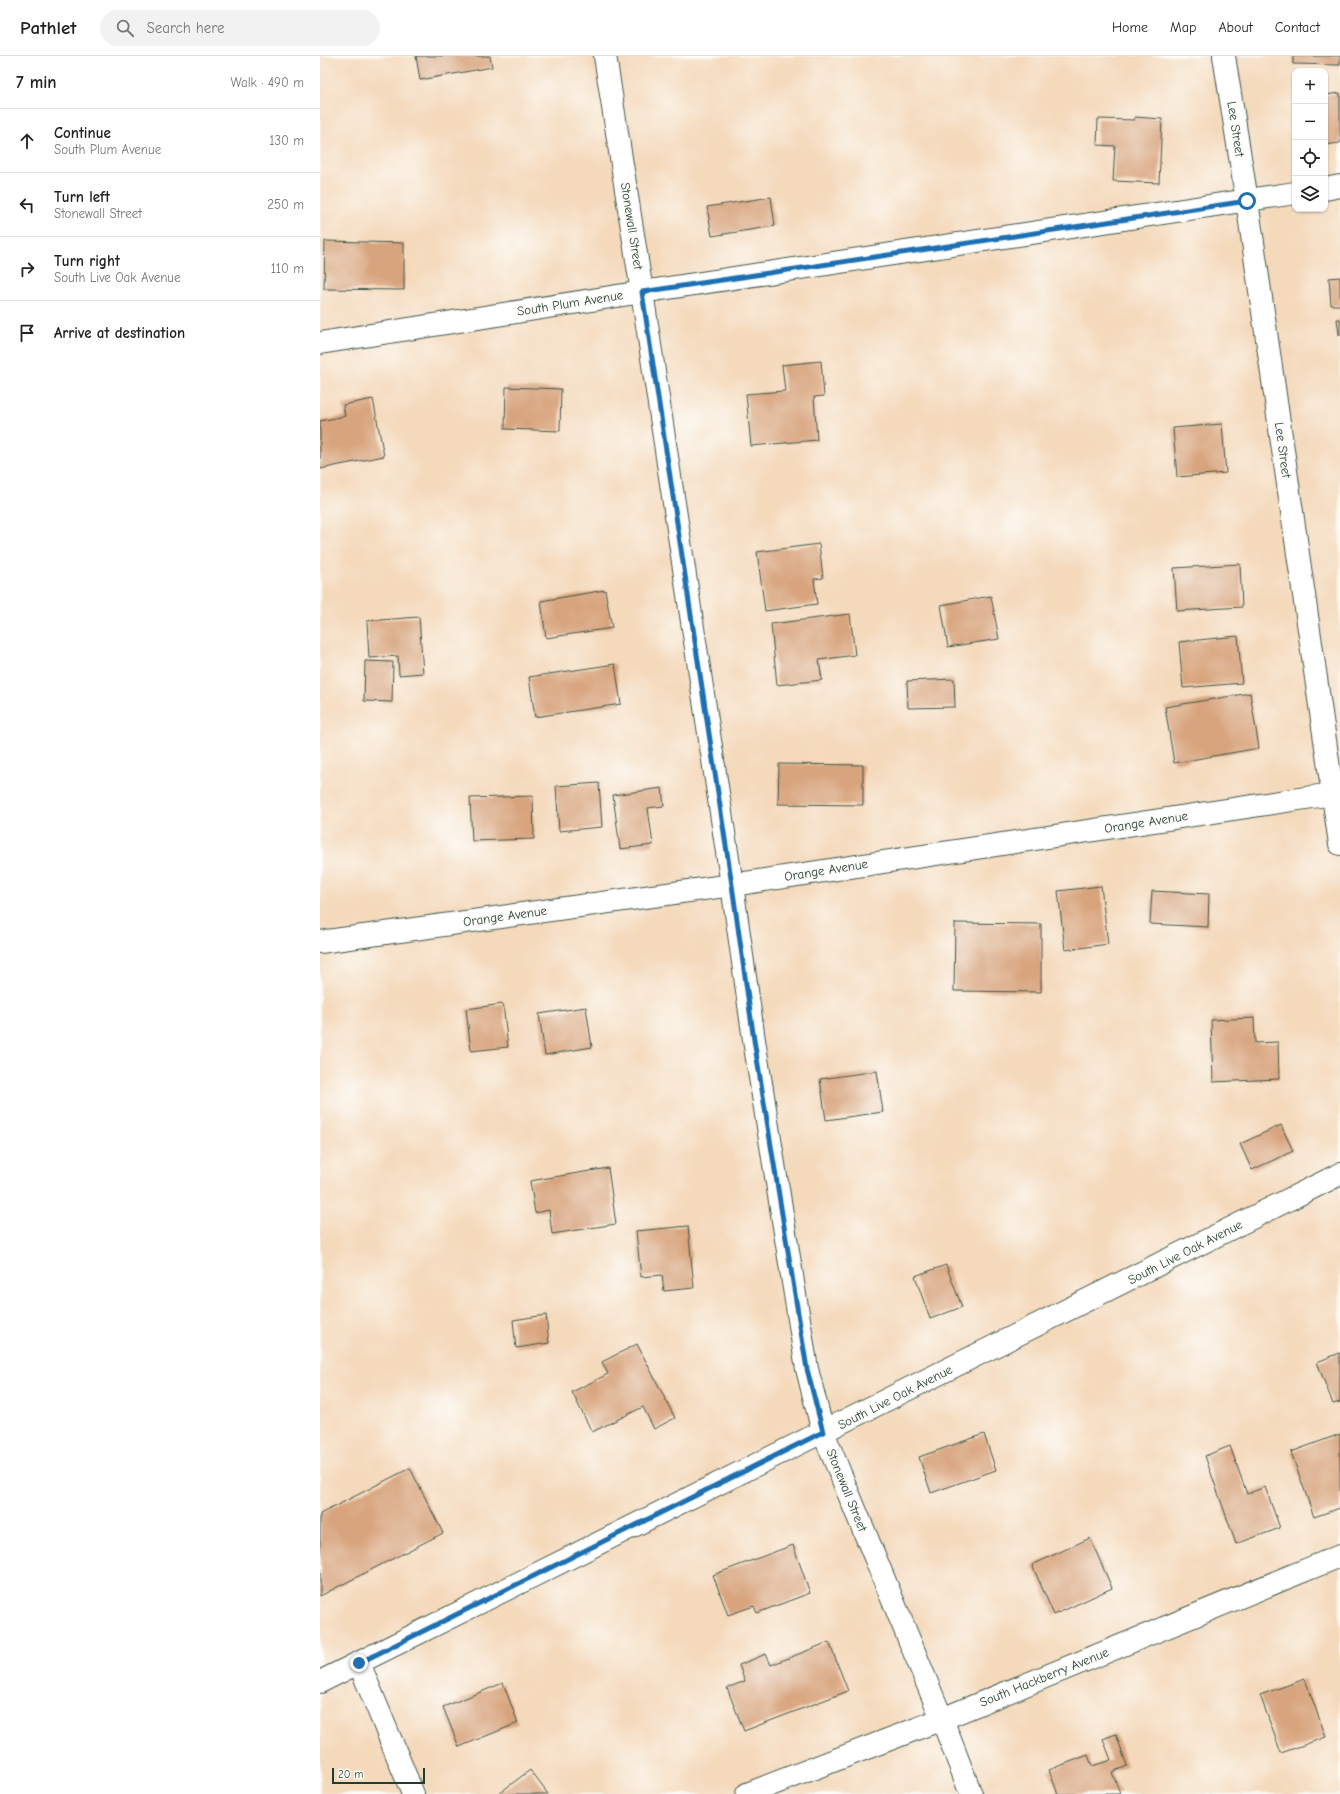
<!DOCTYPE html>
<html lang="en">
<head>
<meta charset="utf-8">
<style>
	body { margin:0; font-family:"Comic Neue",sans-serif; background:#f2f2f2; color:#222 }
	.controls { position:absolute; right:12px; top:12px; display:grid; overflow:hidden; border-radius:8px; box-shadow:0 1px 3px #0004 }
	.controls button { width:36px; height:36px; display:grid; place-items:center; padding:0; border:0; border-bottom:1px solid #e0e0e0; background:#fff; color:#222; font:20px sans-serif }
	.scale { position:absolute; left:12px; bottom:10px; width:93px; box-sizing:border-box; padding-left:4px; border:2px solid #1f3d34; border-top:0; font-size:11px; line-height:14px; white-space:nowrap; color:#1f3d34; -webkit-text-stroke:3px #fdfcf7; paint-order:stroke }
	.stop { position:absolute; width:12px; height:12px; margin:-9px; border:3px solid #1f6fb2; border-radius:50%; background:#fff }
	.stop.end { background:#1f6fb2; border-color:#fff; box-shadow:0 1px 4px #0008 }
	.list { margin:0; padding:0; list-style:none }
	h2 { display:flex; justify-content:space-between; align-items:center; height:52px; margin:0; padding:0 16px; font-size:17px }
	h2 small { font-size:13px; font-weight:400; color:#767676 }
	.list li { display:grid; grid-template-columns:26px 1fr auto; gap:12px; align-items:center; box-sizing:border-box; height:64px; padding:0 16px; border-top:1px solid #e0e0e0 }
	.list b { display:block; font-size:15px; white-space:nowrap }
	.list p { margin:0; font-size:13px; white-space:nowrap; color:#767676 }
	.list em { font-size:13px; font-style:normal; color:#767676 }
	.icon { flex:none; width:22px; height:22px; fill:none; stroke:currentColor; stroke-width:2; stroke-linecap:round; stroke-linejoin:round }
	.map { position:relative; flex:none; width:1020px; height:1738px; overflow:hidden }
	header { display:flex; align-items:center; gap:24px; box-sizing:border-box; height:56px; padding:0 20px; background:#fff; border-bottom:1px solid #e0e0e0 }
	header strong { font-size:19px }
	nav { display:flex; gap:22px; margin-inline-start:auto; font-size:14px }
	.search { width:280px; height:36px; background:#f2f2f2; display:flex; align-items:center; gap:10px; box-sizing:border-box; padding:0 14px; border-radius:22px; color:#767676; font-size:15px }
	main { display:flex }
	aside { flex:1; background:#fff }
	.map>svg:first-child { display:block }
	.building { fill:#d8a47e }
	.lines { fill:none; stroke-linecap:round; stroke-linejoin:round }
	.minor-casing { stroke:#3f5448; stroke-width:24 }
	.minor { stroke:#fff; stroke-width:22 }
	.route { stroke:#1f6fb2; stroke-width:5 }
	.labels { text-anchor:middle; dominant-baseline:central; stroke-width:3.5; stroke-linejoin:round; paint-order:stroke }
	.street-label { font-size:13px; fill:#1f3d34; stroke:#fdfcf7 }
</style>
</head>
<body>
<header>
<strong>Pathlet</strong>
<div class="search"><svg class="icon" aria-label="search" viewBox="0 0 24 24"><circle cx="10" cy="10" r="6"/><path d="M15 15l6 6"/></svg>Search here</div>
<nav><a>Home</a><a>Map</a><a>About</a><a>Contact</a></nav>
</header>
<main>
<aside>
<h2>7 min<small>Walk · 490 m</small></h2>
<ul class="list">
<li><svg class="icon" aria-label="ahead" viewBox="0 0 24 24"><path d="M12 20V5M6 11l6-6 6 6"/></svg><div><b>Continue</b><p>South Plum Avenue</p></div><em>130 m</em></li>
<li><svg class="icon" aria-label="left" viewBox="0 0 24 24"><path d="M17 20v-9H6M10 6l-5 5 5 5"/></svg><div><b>Turn left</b><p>Stonewall Street</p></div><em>250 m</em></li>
<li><svg class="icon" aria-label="right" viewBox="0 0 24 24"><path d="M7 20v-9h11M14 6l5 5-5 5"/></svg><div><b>Turn right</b><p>South Live Oak Avenue</p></div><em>110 m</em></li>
<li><svg class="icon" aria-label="arrive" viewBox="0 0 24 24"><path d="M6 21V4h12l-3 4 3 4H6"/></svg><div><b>Arrive at destination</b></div></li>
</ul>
</aside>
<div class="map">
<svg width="1020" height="1738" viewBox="0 0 1020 1738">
	<rect width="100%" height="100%" fill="#fdfcf7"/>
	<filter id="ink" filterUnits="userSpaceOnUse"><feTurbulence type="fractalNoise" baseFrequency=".025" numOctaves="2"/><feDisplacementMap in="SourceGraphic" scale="8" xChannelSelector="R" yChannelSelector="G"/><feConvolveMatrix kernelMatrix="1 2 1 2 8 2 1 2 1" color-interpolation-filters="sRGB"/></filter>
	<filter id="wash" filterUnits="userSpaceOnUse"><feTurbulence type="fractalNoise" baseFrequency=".012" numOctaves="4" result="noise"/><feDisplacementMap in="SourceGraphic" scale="16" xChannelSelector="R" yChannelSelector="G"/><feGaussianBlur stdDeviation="0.9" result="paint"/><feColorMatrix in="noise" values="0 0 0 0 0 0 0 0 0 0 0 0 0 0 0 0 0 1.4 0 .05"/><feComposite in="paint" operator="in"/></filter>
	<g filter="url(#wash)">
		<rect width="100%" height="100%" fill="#f4d9bb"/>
		<g id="blocks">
			<path class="building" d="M 96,0 L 170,0 L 172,11 L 100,24 Z
				M 973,0 L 1020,0 L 1020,9 L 973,8 Z
				M 1020,37 L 1020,87 L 1005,89 L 1005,39 Z
				M 815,61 L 842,63 L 839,127 L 793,125 L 795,90 L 777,89 L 778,63 L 814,64 Z
				M 451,141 L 455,170 L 392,180 L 387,151 Z
				M 5,185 L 84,187 L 84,234 L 4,233 Z
				M 1020,221 L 1020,249 L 1011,249 L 1009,222 Z
				M 1017,263 L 1020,263 L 1020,279 L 1019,279 Z
				M 501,305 L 504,340 L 494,341 L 497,384 L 431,390 L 426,338 L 465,335 L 462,309 Z
				M 186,331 L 241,333 L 240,375 L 185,373 Z
				M 53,343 L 64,400 L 0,413 L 0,365 L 25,360 L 23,349 Z
				M 902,368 L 906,417 L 857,421 L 853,372 Z
				M 499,488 L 503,522 L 494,523 L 497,548 L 445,555 L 437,496 Z
				M 920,508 L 922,551 L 857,555 L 854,512 Z
				M 285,534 L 292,572 L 226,582 L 221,545 Z
				M 671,540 L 679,583 L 628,591 L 621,549 Z
				M 530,558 L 535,599 L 499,604 L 502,624 L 457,629 L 451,568 Z
				M 99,561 L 103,617 L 79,619 L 78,600 L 49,602 L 47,565 Z
				M 918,580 L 922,627 L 863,632 L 859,586 Z
				M 45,605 L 73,606 L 72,646 L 44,645 Z
				M 295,608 L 301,648 L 215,661 L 209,621 Z
				M 634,623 L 635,651 L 588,652 L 587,625 Z
				M 930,637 L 939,692 L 854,707 L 845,651 Z
				M 459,708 L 543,709 L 543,749 L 458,748 Z
				M 279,727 L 282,771 L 239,775 L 236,730 Z
				M 342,732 L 344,750 L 328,752 L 333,789 L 300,793 L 293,739 Z
				M 213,740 L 214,783 L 152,785 L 150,742 Z
				M 781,830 L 788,888 L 745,894 L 738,835 Z
				M 832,835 L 889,838 L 888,871 L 830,868 Z
				M 635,867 L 721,868 L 721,936 L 634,935 Z
				M 183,948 L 188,991 L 151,995 L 146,953 Z
				M 266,951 L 272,991 L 225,999 L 219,958 Z
				M 934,962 L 935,987 L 958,986 L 959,1023 L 893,1026 L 891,964 Z
				M 557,1015 L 563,1056 L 506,1064 L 500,1023 Z
				M 961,1069 L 973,1095 L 932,1114 L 920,1088 Z
				M 288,1112 L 296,1168 L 232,1178 L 229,1154 L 215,1157 L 210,1125 Z
				M 368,1170 L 374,1232 L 344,1235 L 342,1219 L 321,1221 L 316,1175 Z
				M 626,1209 L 642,1251 L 610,1263 L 595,1220 Z
				M 226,1259 L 229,1287 L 196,1292 L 193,1264 Z
				M 317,1288 L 355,1362 L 334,1373 L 323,1351 L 272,1376 L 252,1336 L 288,1318 L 282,1306 Z
				M 1020,1297 L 1020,1346 L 1013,1348 L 997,1306 Z
				M 664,1378 L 676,1414 L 611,1437 L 599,1401 Z
				M 1020,1378 L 1020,1452 L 994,1461 L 971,1396 Z
				M 910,1390 L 927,1438 L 945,1431 L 960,1472 L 916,1488 L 885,1400 Z
				M 90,1412 L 123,1477 L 0,1540 L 0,1458 Z
				M 770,1482 L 792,1532 L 734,1559 L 712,1509 Z
				M 473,1489 L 490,1537 L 437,1557 L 434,1550 L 408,1559 L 393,1519 Z
				M 509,1586 L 528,1635 L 424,1675 L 407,1632 L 425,1625 L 419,1609 L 446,1598 L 451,1609 Z
				M 985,1623 L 1006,1681 L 961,1697 L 940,1639 Z
				M 183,1627 L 198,1667 L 139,1691 L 123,1651 Z
				M 796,1678 L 807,1710 L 792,1716 L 800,1738 L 738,1738 L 729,1714 L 768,1699 L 772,1710 L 791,1704 L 783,1683 Z
				M 210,1714 L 228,1738 L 178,1738 Z"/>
		</g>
	</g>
	<g filter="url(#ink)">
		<use href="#blocks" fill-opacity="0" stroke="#3f5448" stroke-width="1"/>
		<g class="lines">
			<defs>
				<path id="minor" d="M 285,0 L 322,236 L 412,829 L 434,984 L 487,1313 L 503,1376 L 622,1663 L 651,1738
					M 904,0 L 927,145 L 1020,788
					M 1005,133 L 1020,130
					M 0,287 L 322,236 L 975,137
					M 0,886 L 412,829 L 1012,738
					M 39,1607 L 93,1738
					M 0,1626 L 1020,1118
					M 427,1738 L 622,1663 L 1020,1500"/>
			</defs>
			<use href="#minor" class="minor-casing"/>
			<use href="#minor" class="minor"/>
		</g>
	</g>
	<g class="lines" filter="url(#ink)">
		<path class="route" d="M 39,1607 L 503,1376 L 487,1313 L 434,984 L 412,829 L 322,236 L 927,145"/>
	</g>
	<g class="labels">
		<g class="street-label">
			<text transform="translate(916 73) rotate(81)">Lee Street</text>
			<text transform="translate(312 170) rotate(81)">Stonewall Street</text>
			<text transform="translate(250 247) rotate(-9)">South Plum Avenue</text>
			<text transform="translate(963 394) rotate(82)">Lee Street</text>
			<text transform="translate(826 766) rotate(-9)">Orange Avenue</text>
			<text transform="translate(506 814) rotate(-9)">Orange Avenue</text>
			<text transform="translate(185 860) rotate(-8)">Orange Avenue</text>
			<text transform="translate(865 1196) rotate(-27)">South Live Oak Avenue</text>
			<text transform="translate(575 1341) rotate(-27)">South Live Oak Avenue</text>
			<text transform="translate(527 1434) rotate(68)">Stonewall Street</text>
			<text transform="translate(724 1621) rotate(-22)">South Hackberry Avenue</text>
		</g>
	</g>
</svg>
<div class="controls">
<button>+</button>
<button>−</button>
<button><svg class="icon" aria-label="locate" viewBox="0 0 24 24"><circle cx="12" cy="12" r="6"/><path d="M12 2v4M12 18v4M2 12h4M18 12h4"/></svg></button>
<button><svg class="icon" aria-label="layers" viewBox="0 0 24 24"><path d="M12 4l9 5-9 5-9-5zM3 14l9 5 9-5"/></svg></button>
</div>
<div class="scale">20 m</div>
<div class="stop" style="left:927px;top:145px"></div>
<div class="stop end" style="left:39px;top:1607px"></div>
</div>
</main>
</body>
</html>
